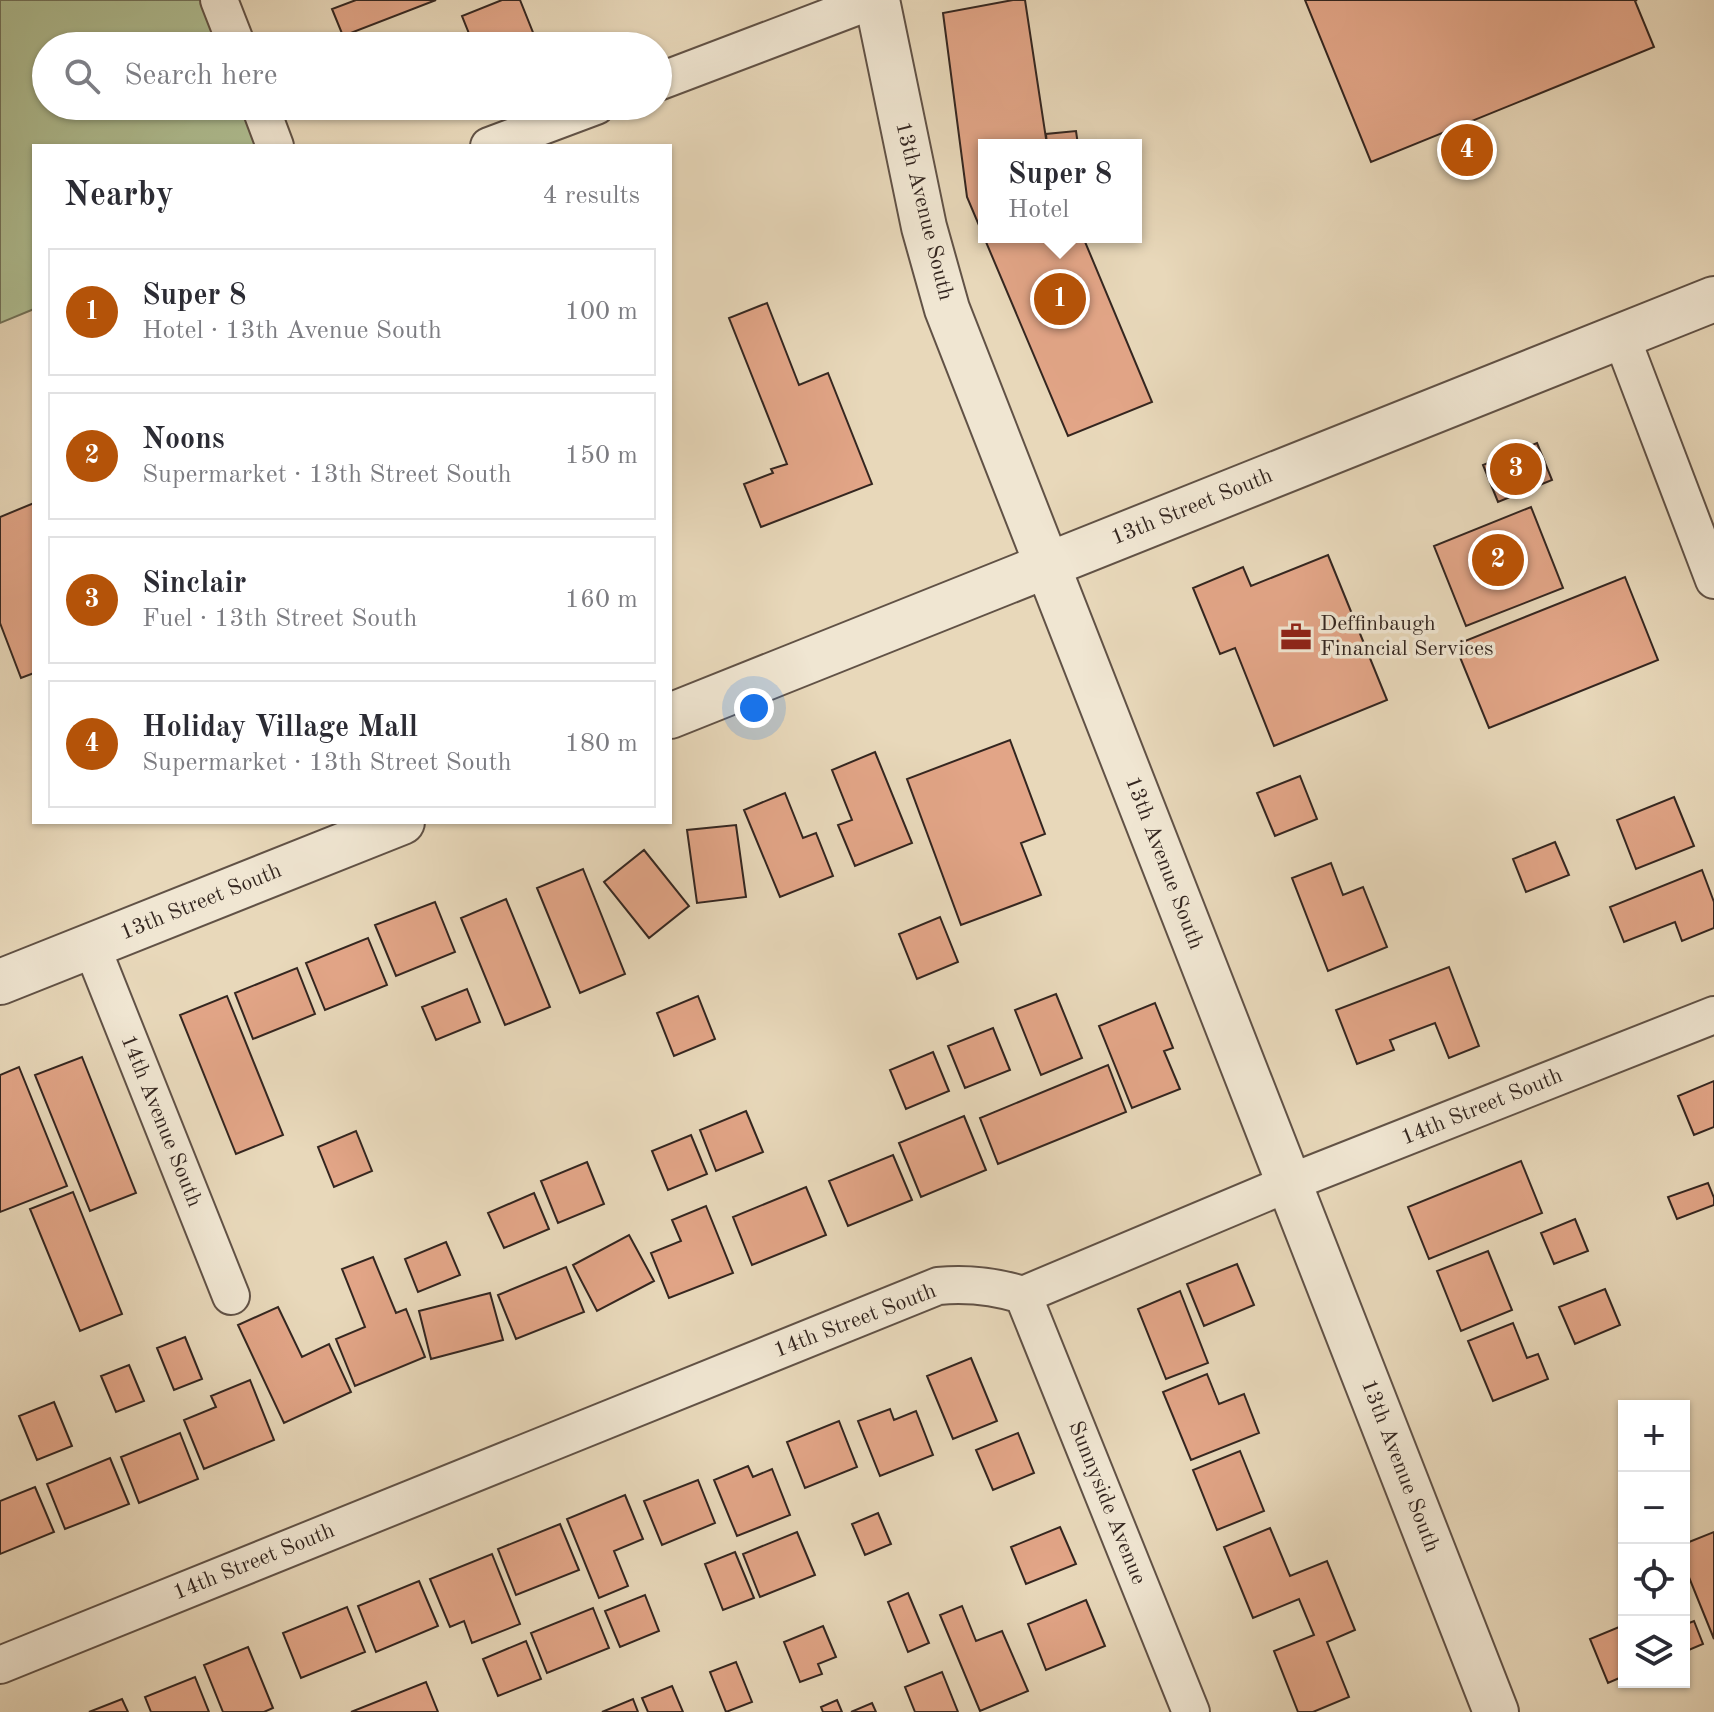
<!DOCTYPE html>
<html lang="en">
<head>
<meta charset="utf-8">
<style>
	body { margin:0; font-family:"Old Standard TT",serif; background:#f2f2f3; color:#2b2b33 }
	.controls { position:absolute; right:24px; bottom:24px; display:grid; overflow:hidden; border-radius:0px; box-shadow:0 2px 6px #0004 }
	.controls button { width:72px; height:72px; display:grid; place-items:center; padding:0; border:0; border-bottom:2px solid #e1e1e2; background:#fff; color:#2b2b33; font:40px sans-serif }
	.you { position:absolute; left:754px; top:708px; width:28px; height:28px; margin:-20px; border:6px solid #fff; border-radius:50%; background:#1a73e8; box-shadow:0 0 0 12px #1a73e833 }
	.badge { display:grid; place-items:center; width:52px; height:52px; border-radius:50%; background:#b45309; color:#fff; font-size:26px; font-weight:700 }
	.pin { position:absolute; translate:-50% -50%; border:4px solid #fff; box-shadow:0 2px 8px #0006 }
	.popup { position:absolute; left:978px; top:139px; width:164px; height:104px; box-sizing:border-box; display:grid; place-content:center; border-radius:0px; background:#fff; filter:drop-shadow(0 2px 6px #0005); font-size:26px; white-space:nowrap; color:#7c7c81 }
	.popup b { font-size:30px; color:#2b2b33 }
	.popup::after { content:''; position:absolute; left:50%; top:100%; margin-left:-16px; border:16px solid transparent; border-top-color:#fff }
	.list { margin:0; padding:0; list-style:none }
	h2 { display:flex; justify-content:space-between; align-items:center; height:104px; margin:0; padding:0 32px; font-size:34px }
	h2 small { font-size:26px; font-weight:400; color:#7c7c81 }
	.list li { display:grid; grid-template-columns:52px 1fr auto; gap:24px; align-items:center; box-sizing:border-box; height:128px; margin:0 16px 16px; padding:0 16px; border:2px solid #e1e1e2; border-radius:0px }
	.list b { display:block; font-size:30px; white-space:nowrap }
	.list p { margin:0; font-size:26px; white-space:nowrap; color:#7c7c81 }
	.list em { font-size:26px; font-style:normal; color:#7c7c81 }
	.icon { flex:none; width:44px; height:44px; fill:none; stroke:currentColor; stroke-width:2; stroke-linecap:round; stroke-linejoin:round }
	.map { position:relative; flex:none; width:1714px; height:1712px; overflow:hidden }
	.search { position:absolute; background:#fff; box-shadow:0 2px 6px #0004; left:32px; top:32px; width:640px; height:88px; display:flex; align-items:center; gap:20px; box-sizing:border-box; padding:0 28px; border-radius:44px; color:#7c7c81; font-size:30px }
	.panel { position:absolute; background:#fff; box-shadow:0 2px 6px #0004; left:32px; top:144px; width:640px; height:680px; border-radius:0px }
	.map>svg:first-child { display:block }
	.green { fill:#b0c094; stroke:#72735a; stroke-width:2 }
	.building { fill:#e2a587; stroke:#342620; stroke-width:2 }
	.lines { fill:none; stroke-linecap:round; stroke-linejoin:round }
	.minor-casing { stroke:#615246; stroke-width:40 }
	.tertiary-casing { stroke:#615246; stroke-width:48 }
	.minor { stroke:#f0e6d2; stroke-width:36 }
	.tertiary { stroke:#f0e6d2; stroke-width:44 }
	.labels { text-anchor:middle; dominant-baseline:central; stroke-width:7; stroke-linejoin:round; paint-order:stroke }
	.street-label { font-size:22px; fill:#342620; stroke:#f0e6d2 }
	.poi-label { font-size:22px; fill:#342620; stroke:#f0e6d2; text-anchor:start }
</style>
</head>
<body>
<div class="map">
<svg width="1714" height="1712" viewBox="0 0 1714 1712">
	<rect width="100%" height="100%" fill="#e8d8ba"/>
	<filter id="stains"><feTurbulence type="fractalNoise" baseFrequency=".0025" numOctaves="4"/><feColorMatrix values="0 0 0 0 .2 0 0 0 0 .09 0 0 0 0 .02 0 0 0 .5 -.17"/></filter>
	<radialGradient id="worn" r=".72"><stop offset=".6" stop-color="#630" stop-opacity="0"/><stop offset="1" stop-color="#630" stop-opacity=".3"/></radialGradient>
	<path class="green" d="M 0,0 L 219,0 L 237,46 L 46,46 L 46,106 L 260,106 L 275,146 L 34,146 L 34,309 L 0,323 Z"/>
	<path class="building" d="M 356,0 L 436,0 L 343,36 L 332,9 Z
		M 502,0 L 520,0 L 534,35 L 508,46 L 474,46 L 462,16 Z
		M 1013,0 L 1025,0 L 1047,145 L 984,145 L 984,237 L 1083,237 L 1152,402 L 1068,436 L 967,197 L 943,13 Z
		M 1305,0 L 1637,0 L 1635,1 L 1654,47 L 1371,162 Z
		M 1076,131 L 1078,145 L 1047,145 L 1046,134 Z
		M 767,303 L 799,385 L 828,373 L 872,484 L 761,527 L 744,484 L 773,473 L 771,469 L 787,464 L 729,318 Z
		M 1537,443 L 1552,480 L 1498,502 L 1483,465 Z
		M 34,503 L 34,673 L 21,678 L 0,623 L 0,517 Z
		M 1531,507 L 1563,588 L 1466,626 L 1434,546 Z
		M 1328,555 L 1387,700 L 1274,746 L 1235,648 L 1220,654 L 1193,588 L 1243,567 L 1251,586 Z
		M 1625,577 L 1658,660 L 1489,728 L 1455,645 Z
		M 1010,740 L 1045,834 L 1021,843 L 1041,895 L 961,925 L 907,779 Z
		M 875,752 L 912,843 L 855,866 L 838,825 L 852,820 L 832,770 Z
		M 1300,776 L 1317,819 L 1275,836 L 1257,793 Z
		M 785,793 L 803,838 L 816,833 L 833,876 L 780,897 L 744,810 Z
		M 1674,797 L 1694,846 L 1636,869 L 1617,820 Z
		M 736,825 L 746,897 L 697,903 L 687,830 Z
		M 1555,842 L 1569,875 L 1526,892 L 1513,859 Z
		M 644,850 L 689,906 L 649,938 L 604,882 Z
		M 1331,863 L 1343,895 L 1363,887 L 1387,947 L 1328,971 L 1292,878 Z
		M 583,869 L 625,974 L 580,993 L 537,888 Z
		M 1702,870 L 1714,902 L 1714,928 L 1682,941 L 1675,922 L 1624,942 L 1610,907 Z
		M 506,899 L 550,1007 L 505,1025 L 461,918 Z
		M 435,902 L 455,952 L 396,976 L 375,925 Z
		M 940,917 L 958,962 L 917,979 L 899,934 Z
		M 368,938 L 387,985 L 325,1010 L 306,963 Z
		M 1449,967 L 1479,1046 L 1449,1058 L 1435,1023 L 1390,1040 L 1394,1050 L 1357,1064 L 1336,1010 Z
		M 297,968 L 315,1014 L 253,1039 L 235,993 Z
		M 467,989 L 480,1022 L 436,1040 L 422,1007 Z
		M 1056,994 L 1082,1058 L 1041,1075 L 1015,1010 Z
		M 227,996 L 283,1135 L 236,1154 L 180,1015 Z
		M 698,996 L 715,1039 L 674,1056 L 657,1013 Z
		M 1155,1003 L 1173,1048 L 1164,1051 L 1180,1089 L 1132,1108 L 1099,1026 Z
		M 993,1028 L 1010,1070 L 965,1088 L 948,1046 Z
		M 933,1052 L 949,1091 L 906,1109 L 890,1070 Z
		M 82,1057 L 136,1193 L 90,1211 L 35,1075 Z
		M 1108,1065 L 1126,1112 L 998,1164 L 980,1118 Z
		M 19,1067 L 67,1186 L 0,1212 L 0,1075 Z
		M 1714,1081 L 1714,1127 L 1694,1135 L 1678,1096 Z
		M 746,1111 L 763,1152 L 716,1171 L 700,1130 Z
		M 964,1116 L 986,1170 L 921,1197 L 899,1143 Z
		M 356,1131 L 372,1171 L 334,1187 L 318,1147 Z
		M 691,1135 L 707,1174 L 668,1190 L 652,1151 Z
		M 893,1155 L 912,1200 L 848,1226 L 829,1181 Z
		M 1521,1161 L 1542,1213 L 1429,1259 L 1408,1207 Z
		M 587,1162 L 604,1204 L 558,1223 L 541,1181 Z
		M 1708,1183 L 1714,1198 L 1714,1205 L 1677,1219 L 1668,1197 Z
		M 806,1187 L 826,1235 L 752,1265 L 733,1217 Z
		M 73,1192 L 122,1314 L 80,1331 L 30,1209 Z
		M 534,1193 L 549,1229 L 504,1248 L 488,1213 Z
		M 706,1206 L 733,1273 L 669,1298 L 651,1253 L 681,1241 L 672,1220 Z
		M 1575,1219 L 1588,1251 L 1554,1264 L 1541,1233 Z
		M 629,1235 L 654,1281 L 597,1311 L 573,1265 Z
		M 446,1242 L 460,1275 L 418,1292 L 405,1259 Z
		M 1488,1251 L 1512,1310 L 1461,1331 L 1437,1271 Z
		M 373,1257 L 396,1313 L 406,1309 L 425,1357 L 355,1386 L 336,1339 L 365,1327 L 342,1269 Z
		M 1237,1264 L 1254,1305 L 1204,1326 L 1187,1284 Z
		M 566,1267 L 584,1312 L 516,1339 L 498,1295 Z
		M 1605,1289 L 1620,1325 L 1575,1344 L 1559,1307 Z
		M 1180,1291 L 1208,1363 L 1166,1379 L 1138,1309 Z
		M 490,1293 L 503,1340 L 431,1359 L 419,1311 Z
		M 278,1307 L 302,1357 L 329,1344 L 351,1392 L 284,1423 L 238,1325 Z
		M 1513,1323 L 1527,1358 L 1538,1354 L 1548,1379 L 1493,1401 L 1468,1341 Z
		M 185,1337 L 202,1379 L 174,1390 L 157,1348 Z
		M 971,1358 L 997,1421 L 953,1439 L 927,1376 Z
		M 129,1365 L 144,1401 L 116,1412 L 101,1376 Z
		M 1207,1374 L 1219,1404 L 1244,1394 L 1259,1433 L 1191,1460 L 1163,1392 Z
		M 250,1380 L 274,1440 L 204,1469 L 184,1420 L 216,1407 L 211,1396 Z
		M 54,1402 L 72,1446 L 37,1460 L 19,1416 Z
		M 890,1409 L 894,1420 L 916,1411 L 933,1455 L 880,1476 L 858,1421 Z
		M 839,1421 L 857,1467 L 805,1488 L 787,1442 Z
		M 180,1433 L 198,1479 L 139,1503 L 121,1457 Z
		M 1018,1433 L 1034,1473 L 993,1490 L 976,1450 Z
		M 1240,1451 L 1264,1511 L 1217,1530 L 1193,1470 Z
		M 110,1458 L 129,1504 L 65,1529 L 47,1484 Z
		M 748,1466 L 753,1477 L 772,1469 L 790,1515 L 737,1536 L 714,1480 Z
		M 698,1480 L 715,1523 L 662,1545 L 644,1501 Z
		M 35,1487 L 54,1532 L 0,1554 L 0,1501 Z
		M 625,1495 L 643,1539 L 614,1551 L 628,1586 L 599,1598 L 567,1519 Z
		M 878,1513 L 891,1544 L 865,1555 L 852,1524 Z
		M 560,1524 L 579,1570 L 516,1595 L 498,1549 Z
		M 1060,1527 L 1076,1564 L 1026,1584 L 1011,1547 Z
		M 1270,1528 L 1290,1576 L 1327,1561 L 1355,1630 L 1327,1642 L 1349,1697 L 1313,1712 L 1298,1712 L 1274,1651 L 1314,1635 L 1299,1599 L 1253,1618 L 1224,1547 Z
		M 797,1532 L 815,1575 L 760,1597 L 743,1554 Z
		M 1714,1532 L 1714,1639 L 1684,1565 L 1684,1544 Z
		M 735,1552 L 754,1598 L 723,1610 L 705,1564 Z
		M 492,1554 L 520,1624 L 472,1643 L 464,1621 L 450,1627 L 430,1579 Z
		M 419,1581 L 438,1626 L 376,1652 L 358,1606 Z
		M 908,1593 L 929,1643 L 908,1652 L 888,1602 Z
		M 645,1595 L 659,1631 L 620,1647 L 605,1611 Z
		M 1086,1600 L 1105,1646 L 1046,1670 L 1028,1624 Z
		M 962,1606 L 976,1641 L 1002,1631 L 1028,1691 L 980,1711 L 940,1615 Z
		M 347,1607 L 365,1652 L 301,1678 L 283,1633 Z
		M 593,1608 L 609,1648 L 547,1673 L 531,1633 Z
		M 1694,1621 L 1703,1644 L 1684,1652 L 1684,1625 Z
		M 1624,1625 L 1624,1676 L 1608,1683 L 1590,1639 Z
		M 823,1626 L 836,1657 L 818,1664 L 822,1674 L 800,1682 L 784,1642 Z
		M 526,1641 L 541,1679 L 498,1696 L 483,1659 Z
		M 248,1647 L 273,1708 L 264,1712 L 223,1712 L 204,1665 Z
		M 736,1662 L 752,1702 L 726,1712 L 710,1672 Z
		M 942,1672 L 958,1712 L 915,1712 L 905,1687 Z
		M 195,1677 L 209,1712 L 151,1712 L 145,1697 Z
		M 426,1682 L 438,1712 L 351,1712 Z
		M 672,1686 L 683,1712 L 648,1712 L 642,1698 Z
		M 122,1699 L 128,1712 L 89,1712 Z
		M 633,1699 L 638,1712 L 602,1712 Z
		M 837,1700 L 842,1712 L 823,1712 L 821,1707 Z
		M 872,1703 L 876,1712 L 851,1712 Z"/>
	<g class="lines">
		<defs>
			<path id="minor" d="M 219,0 L 237,46
				M 658,82 L 874,0
				M 260,106 L 275,146
				M 489,146 L 596,106
				M 1621,336 L 1714,580
				M 91,945 L 231,1296
				M 1023,1295 L 1191,1712
				M 0,1665 L 938,1286 C 968,1283 994,1286 1023,1295 L 1289,1183 L 1714,1015"/>
			<path id="tertiary" d="M 877,0 L 924,227 L 947,309 L 1496,1712
				M 670,716 L 1714,299
				M 0,982 L 402,822"/>
		</defs>
		<use href="#minor" class="minor-casing"/>
		<use href="#tertiary" class="tertiary-casing"/>
		<use href="#minor" class="minor"/>
		<use href="#tertiary" class="tertiary"/>
	</g>
	<defs>
		<symbol id="office-bare" viewBox="-9 -9 18 18"><path d="M-6-3h4V-5.5h4V-3h4V5H-6ZM-1-4.5V-3h2v-1.5ZM-6 0V1H6V0Z" fill="#8f2418" stroke="#f0e6d2" stroke-width="2.5" paint-order="stroke"/></symbol>
	</defs>
	<g fill-rule="evenodd">
		<use href="#office-bare" x="1274" y="615" width="44" height="44"/>
	</g>
	<g class="labels">
		<g class="street-label">
			<text transform="translate(924 211) rotate(76)">13th Avenue South</text>
			<text transform="translate(1192 507) rotate(-22)">13th Street South</text>
			<text transform="translate(1164 863) rotate(69)">13th Avenue South</text>
			<text transform="translate(201 902) rotate(-22)">13th Street South</text>
			<text transform="translate(1482 1107) rotate(-22)">14th Street South</text>
			<text transform="translate(161 1121) rotate(68)">14th Avenue South</text>
			<text transform="translate(855 1321) rotate(-21)">14th Street South</text>
			<text transform="translate(1400 1466) rotate(69)">13th Avenue South</text>
			<text transform="translate(1107 1503) rotate(68)">Sunnyside Avenue</text>
			<text transform="translate(254 1562) rotate(-22)">14th Street South</text>
		</g>
		<g class="poi-label">
			<text x="1320" y="624">Deffinbaugh<tspan x="1320" dy="25">Financial Services</tspan></text>
		</g>
	</g>
	<rect width="100%" height="100%" filter="url(#stains)"/>
	<rect width="100%" height="100%" fill="url(#worn)"/>
</svg>
<div class="controls">
<button>+</button>
<button>−</button>
<button><svg class="icon" aria-label="locate" viewBox="0 0 24 24"><circle cx="12" cy="12" r="6"/><path d="M12 2v4M12 18v4M2 12h4M18 12h4"/></svg></button>
<button><svg class="icon" aria-label="layers" viewBox="0 0 24 24"><path d="M12 4l9 5-9 5-9-5zM3 14l9 5 9-5"/></svg></button>
</div>
<div class="you"></div>
<div class="pin badge" style="left:1060px;top:299px">1</div>
<div class="popup"><b>Super 8</b>Hotel</div>
<div class="pin badge" style="left:1498px;top:560px">2</div>
<div class="pin badge" style="left:1516px;top:469px">3</div>
<div class="pin badge" style="left:1467px;top:150px">4</div>
<div class="search"><svg class="icon" aria-label="search" viewBox="0 0 24 24"><circle cx="10" cy="10" r="6"/><path d="M15 15l6 6"/></svg>Search here</div>
<section class="panel">
<h2>Nearby<small>4 results</small></h2>
<ul class="list">
<li><span class="badge">1</span><div><b>Super 8</b><p>Hotel · 13th Avenue South</p></div><em>100 m</em></li>
<li><span class="badge">2</span><div><b>Noons</b><p>Supermarket · 13th Street South</p></div><em>150 m</em></li>
<li><span class="badge">3</span><div><b>Sinclair</b><p>Fuel · 13th Street South</p></div><em>160 m</em></li>
<li><span class="badge">4</span><div><b>Holiday Village Mall</b><p>Supermarket · 13th Street South</p></div><em>180 m</em></li>
</ul>
</section>
</div>
</body>
</html>
